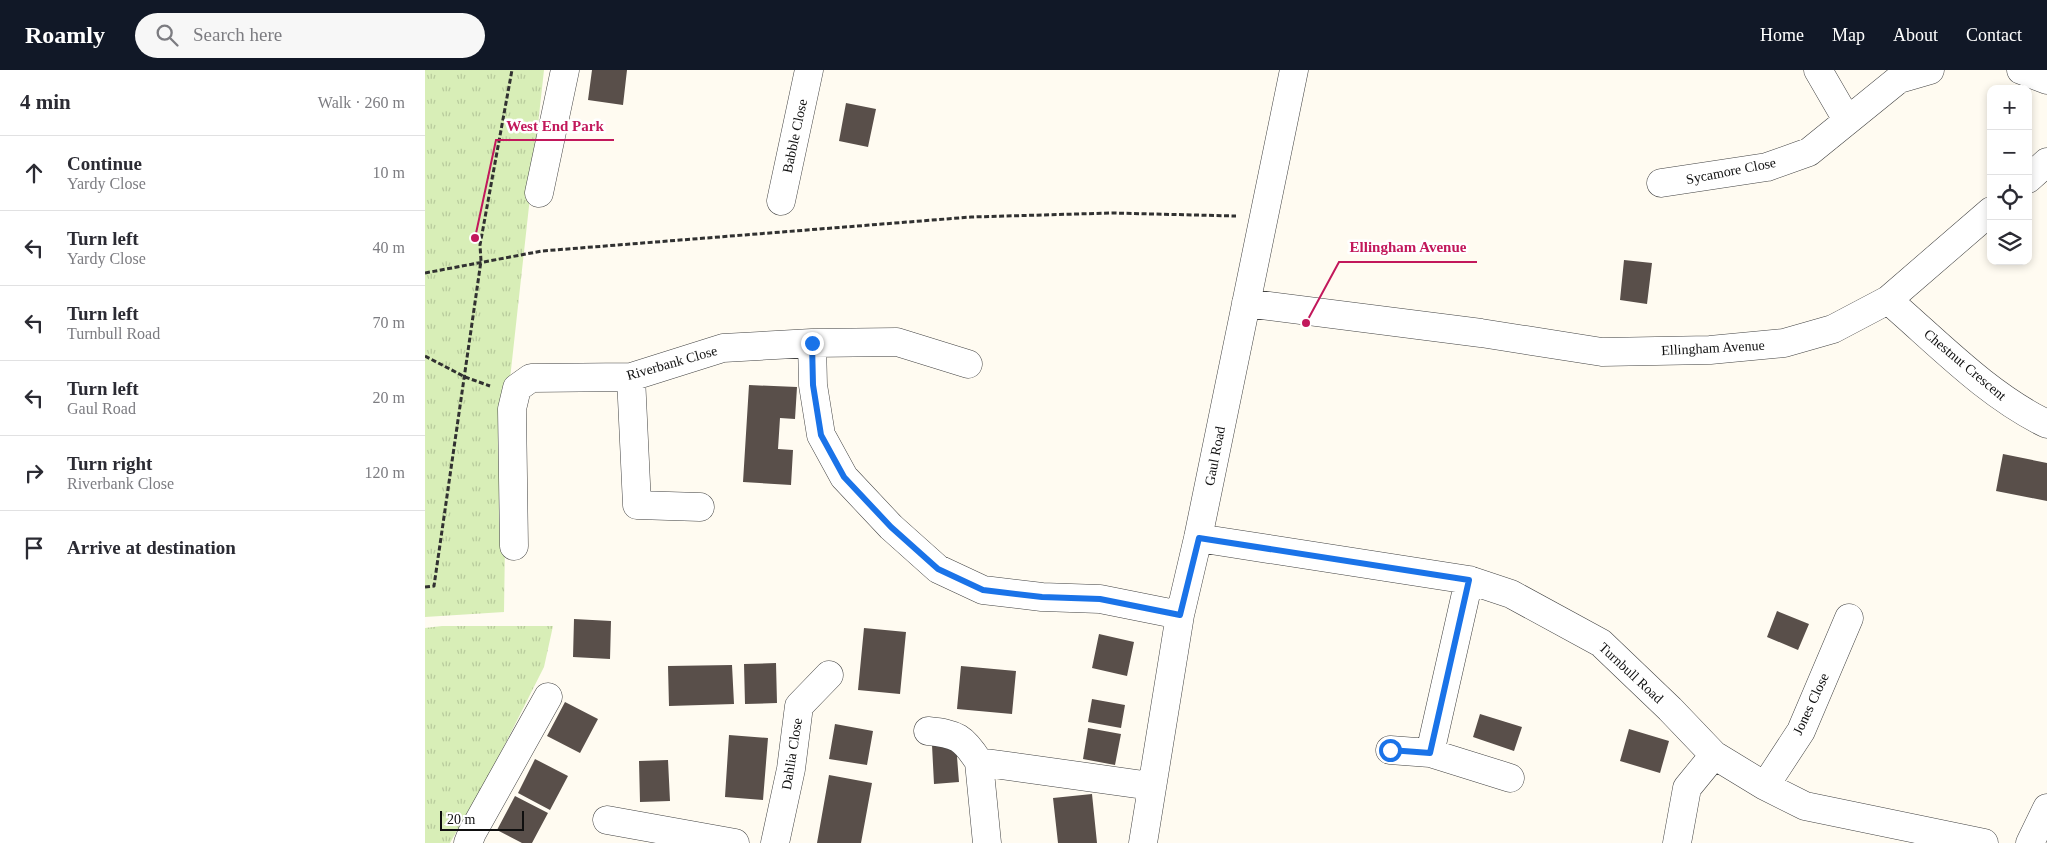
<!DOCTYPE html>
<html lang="en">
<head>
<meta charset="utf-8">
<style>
	body { margin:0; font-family:"Times New Roman",serif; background:#f7f7f7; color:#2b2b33 }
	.controls { position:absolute; right:15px; top:15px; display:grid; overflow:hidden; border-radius:10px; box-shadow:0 2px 8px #0003 }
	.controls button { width:45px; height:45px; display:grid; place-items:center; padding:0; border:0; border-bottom:1px solid #e1e1e2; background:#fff; color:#2b2b33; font:25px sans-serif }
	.scale { position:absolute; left:15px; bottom:12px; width:84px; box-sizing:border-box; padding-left:5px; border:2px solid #0f0f0f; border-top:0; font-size:14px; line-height:18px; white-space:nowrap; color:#0f0f0f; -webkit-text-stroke:4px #fff; paint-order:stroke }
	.stop { position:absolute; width:15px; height:15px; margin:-11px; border:4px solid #1a73e8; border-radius:50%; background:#fff }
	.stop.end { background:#1a73e8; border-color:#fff; box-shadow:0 1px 5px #0008 }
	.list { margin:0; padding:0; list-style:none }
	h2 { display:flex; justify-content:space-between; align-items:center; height:65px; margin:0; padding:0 20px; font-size:21px }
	h2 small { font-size:16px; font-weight:400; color:#7c7c81 }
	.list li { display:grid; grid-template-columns:32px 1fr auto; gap:15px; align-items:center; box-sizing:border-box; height:75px; padding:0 20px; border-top:1px solid #e1e1e2 }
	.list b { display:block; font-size:19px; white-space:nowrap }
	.list p { margin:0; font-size:16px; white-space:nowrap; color:#7c7c81 }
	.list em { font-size:16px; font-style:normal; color:#7c7c81 }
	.icon { flex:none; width:28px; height:28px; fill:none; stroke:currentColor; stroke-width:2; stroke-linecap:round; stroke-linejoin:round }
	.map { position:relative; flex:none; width:1622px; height:773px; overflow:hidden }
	header { display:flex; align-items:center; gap:30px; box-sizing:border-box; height:70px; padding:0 25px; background:#111827; color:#fff }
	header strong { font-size:24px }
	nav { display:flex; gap:28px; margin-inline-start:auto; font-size:18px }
	.search { width:350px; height:45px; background:#f7f7f7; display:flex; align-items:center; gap:12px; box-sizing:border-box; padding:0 18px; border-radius:28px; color:#7c7c81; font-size:19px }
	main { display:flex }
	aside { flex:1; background:#fff }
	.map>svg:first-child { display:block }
	.park { fill:url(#park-tufts) }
	.building { fill:#594f4a }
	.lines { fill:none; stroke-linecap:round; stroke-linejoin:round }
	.minor-casing { stroke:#424242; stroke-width:29 }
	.path { stroke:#313131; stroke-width:3; stroke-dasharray:5 2.5; stroke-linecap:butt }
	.minor { stroke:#fff; stroke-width:28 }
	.route { stroke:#1a73e8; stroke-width:6 }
	.labels { text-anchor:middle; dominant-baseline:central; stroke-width:5; stroke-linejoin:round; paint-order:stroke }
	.street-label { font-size:14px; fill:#0f0f0f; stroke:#fff }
	.leader { fill:none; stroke:#c2185b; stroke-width:2 }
	.callout-dot { fill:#c2185b; stroke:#fff; stroke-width:2 }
	.callout-label { font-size:15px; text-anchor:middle; font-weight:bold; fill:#c2185b; stroke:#fff; stroke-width:5; stroke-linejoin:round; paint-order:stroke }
</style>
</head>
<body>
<header>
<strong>Roamly</strong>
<div class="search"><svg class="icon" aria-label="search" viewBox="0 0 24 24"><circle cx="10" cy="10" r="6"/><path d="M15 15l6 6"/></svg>Search here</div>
<nav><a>Home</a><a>Map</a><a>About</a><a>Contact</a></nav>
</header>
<main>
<aside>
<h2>4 min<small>Walk · 260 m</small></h2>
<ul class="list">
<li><svg class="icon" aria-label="ahead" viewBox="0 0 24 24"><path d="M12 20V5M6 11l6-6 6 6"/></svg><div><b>Continue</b><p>Yardy Close</p></div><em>10 m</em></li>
<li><svg class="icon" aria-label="left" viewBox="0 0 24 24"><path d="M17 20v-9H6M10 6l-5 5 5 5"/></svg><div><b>Turn left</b><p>Yardy Close</p></div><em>40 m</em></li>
<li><svg class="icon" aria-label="left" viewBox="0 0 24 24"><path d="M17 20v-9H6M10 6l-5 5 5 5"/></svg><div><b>Turn left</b><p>Turnbull Road</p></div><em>70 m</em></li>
<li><svg class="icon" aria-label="left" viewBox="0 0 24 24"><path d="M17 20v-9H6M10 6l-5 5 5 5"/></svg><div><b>Turn left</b><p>Gaul Road</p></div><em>20 m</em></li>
<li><svg class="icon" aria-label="right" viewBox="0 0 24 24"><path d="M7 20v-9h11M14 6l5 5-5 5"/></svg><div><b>Turn right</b><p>Riverbank Close</p></div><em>120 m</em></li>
<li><svg class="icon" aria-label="arrive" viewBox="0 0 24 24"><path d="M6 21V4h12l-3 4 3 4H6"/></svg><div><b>Arrive at destination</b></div></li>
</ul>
</aside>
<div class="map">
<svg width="1622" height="773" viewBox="0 0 1622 773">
	<defs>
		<pattern id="park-tufts" width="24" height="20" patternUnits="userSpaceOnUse" patternTransform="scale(1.25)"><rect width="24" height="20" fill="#d8eeb7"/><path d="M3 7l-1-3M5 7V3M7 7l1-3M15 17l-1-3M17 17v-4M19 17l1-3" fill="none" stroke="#b8cb9c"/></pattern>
	</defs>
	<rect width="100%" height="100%" fill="#fffbf1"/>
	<path class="park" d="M 0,0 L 119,0 L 82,336 L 79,542 L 0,547 Z
		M 17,556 L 128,556 L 119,597 L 69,696 L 25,773 L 0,773 L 0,558 Z"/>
	<path class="building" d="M 167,0 L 202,0 L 198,35 L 163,30 Z
		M 421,33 L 451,39 L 443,77 L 414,71 Z
		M 1199,190 L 1227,193 L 1222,234 L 1195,230 Z
		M 324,315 L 372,317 L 370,349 L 355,348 L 353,379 L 368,380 L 366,415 L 318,412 Z
		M 1578,384 L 1622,393 L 1622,431 L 1571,421 Z
		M 1352,541 L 1384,554 L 1373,580 L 1342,567 Z
		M 149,549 L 186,551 L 185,589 L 148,587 Z
		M 439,558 L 481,562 L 475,624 L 433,620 Z
		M 674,564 L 709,572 L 702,606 L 667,598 Z
		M 351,593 L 352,633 L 320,634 L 319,594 Z
		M 307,595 L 309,634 L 244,636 L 243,596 Z
		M 536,596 L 591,601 L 587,644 L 532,639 Z
		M 667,629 L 700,635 L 696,658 L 663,652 Z
		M 140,632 L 173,649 L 155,683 L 122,666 Z
		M 1055,644 L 1097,657 L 1089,681 L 1048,667 Z
		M 410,654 L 448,661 L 442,695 L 404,689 Z
		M 663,658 L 696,664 L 690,695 L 658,689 Z
		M 1204,659 L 1244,671 L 1235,703 L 1195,691 Z
		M 304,665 L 343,668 L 338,730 L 300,727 Z
		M 531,674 L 534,712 L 509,714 L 507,675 Z
		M 110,689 L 143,706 L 125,740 L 93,723 Z
		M 243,690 L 245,731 L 215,732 L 214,691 Z
		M 404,705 L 447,713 L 436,773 L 392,773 Z
		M 667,724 L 672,773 L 633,773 L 628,728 Z
		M 90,726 L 123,743 L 107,773 L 97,773 L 72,760 Z"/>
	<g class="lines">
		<defs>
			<path id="minor" d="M 1393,0 L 1422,50
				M 1596,0 L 1622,10
				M 1603,109 L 1622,92
				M 1236,113 L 1342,97 L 1384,82 L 1474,9 L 1505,0
				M 114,123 L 140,0
				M 356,131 L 384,0
				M 1463,230 C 1513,273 1562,325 1622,354
				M 821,233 L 1056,263 L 1177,282 L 1285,280 L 1359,273 L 1408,259 L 1463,230 L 1566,141
				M 387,273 L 472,272 L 543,294
				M 206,307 L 212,435 L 275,437
				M 773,468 L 1044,510 L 1086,524 L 1176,573 L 1245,639 L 1289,685 L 1340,716 L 1380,736 L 1559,773
				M 89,476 L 87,339 L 92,318 L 106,308 L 206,307 L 298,278 L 387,273 L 388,315 L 396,365 L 419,407 L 466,457 L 513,499 L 558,520 L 617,527 L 675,529 L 755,545
				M 503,661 C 532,664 538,667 554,692 L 726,716
				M 965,680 L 1005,683 L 1085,708
				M 1005,683 L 1044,510
				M 554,692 L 562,773
				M 1340,716 L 1376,661 L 1424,548
				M 182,750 L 310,773
				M 43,773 L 47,763 L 123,627
				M 350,773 L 366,699 L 374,636 L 404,605
				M 718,773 L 755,545 L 773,468 L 869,0
				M 1252,773 L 1262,718 L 1289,685
				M 1605,773 L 1622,738"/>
		</defs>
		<use href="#minor" class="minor-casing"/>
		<path class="path" d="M 0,203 L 117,181 L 546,147 L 687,143 L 811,146
			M 0,286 L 40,307 L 65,316
			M 0,517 L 9,516 L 56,191 L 55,175 L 87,0"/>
		<use href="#minor" class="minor"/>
	</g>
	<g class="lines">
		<path class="route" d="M 387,273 L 388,315 L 396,365 L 419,407 L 466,457 L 513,499 L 558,520 L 617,527 L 675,529 L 755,545 L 774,468 L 1044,510 L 1005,683 L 965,680"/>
	</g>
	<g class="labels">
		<g class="street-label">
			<text transform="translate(370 66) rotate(-78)">Babble Close</text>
			<text transform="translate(1306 101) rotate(-11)">Sycamore Close</text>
			<text transform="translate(1288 278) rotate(-3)">Ellingham Avenue</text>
			<text transform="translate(247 293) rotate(-16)">Riverbank Close</text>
			<text transform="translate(1540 295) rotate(40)">Chestnut Crescent</text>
			<text transform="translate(790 386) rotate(-79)">Gaul Road</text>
			<text transform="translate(1206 603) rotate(43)">Turnbull Road</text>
			<text transform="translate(1386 634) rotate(-65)">Jones Close</text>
			<text transform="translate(367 684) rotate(-81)">Dahlia Close</text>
		</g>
	</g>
	<path class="leader" d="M50 168L71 70H189M881 253L914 192H1052"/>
	<g class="callout-dot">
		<circle cx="50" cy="168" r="5"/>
		<circle cx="881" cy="253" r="5"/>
	</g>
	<g class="callout-label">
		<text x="130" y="61">West End Park</text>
		<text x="983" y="182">Ellingham Avenue</text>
	</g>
</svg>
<div class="controls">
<button>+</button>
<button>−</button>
<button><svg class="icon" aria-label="locate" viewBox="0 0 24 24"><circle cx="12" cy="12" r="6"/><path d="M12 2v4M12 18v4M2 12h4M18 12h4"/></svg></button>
<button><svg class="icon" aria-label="layers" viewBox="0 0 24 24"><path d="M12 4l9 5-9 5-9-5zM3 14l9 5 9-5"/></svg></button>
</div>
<div class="scale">20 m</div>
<div class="stop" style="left:965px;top:680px"></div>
<div class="stop end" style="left:387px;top:273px"></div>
</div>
</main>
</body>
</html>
